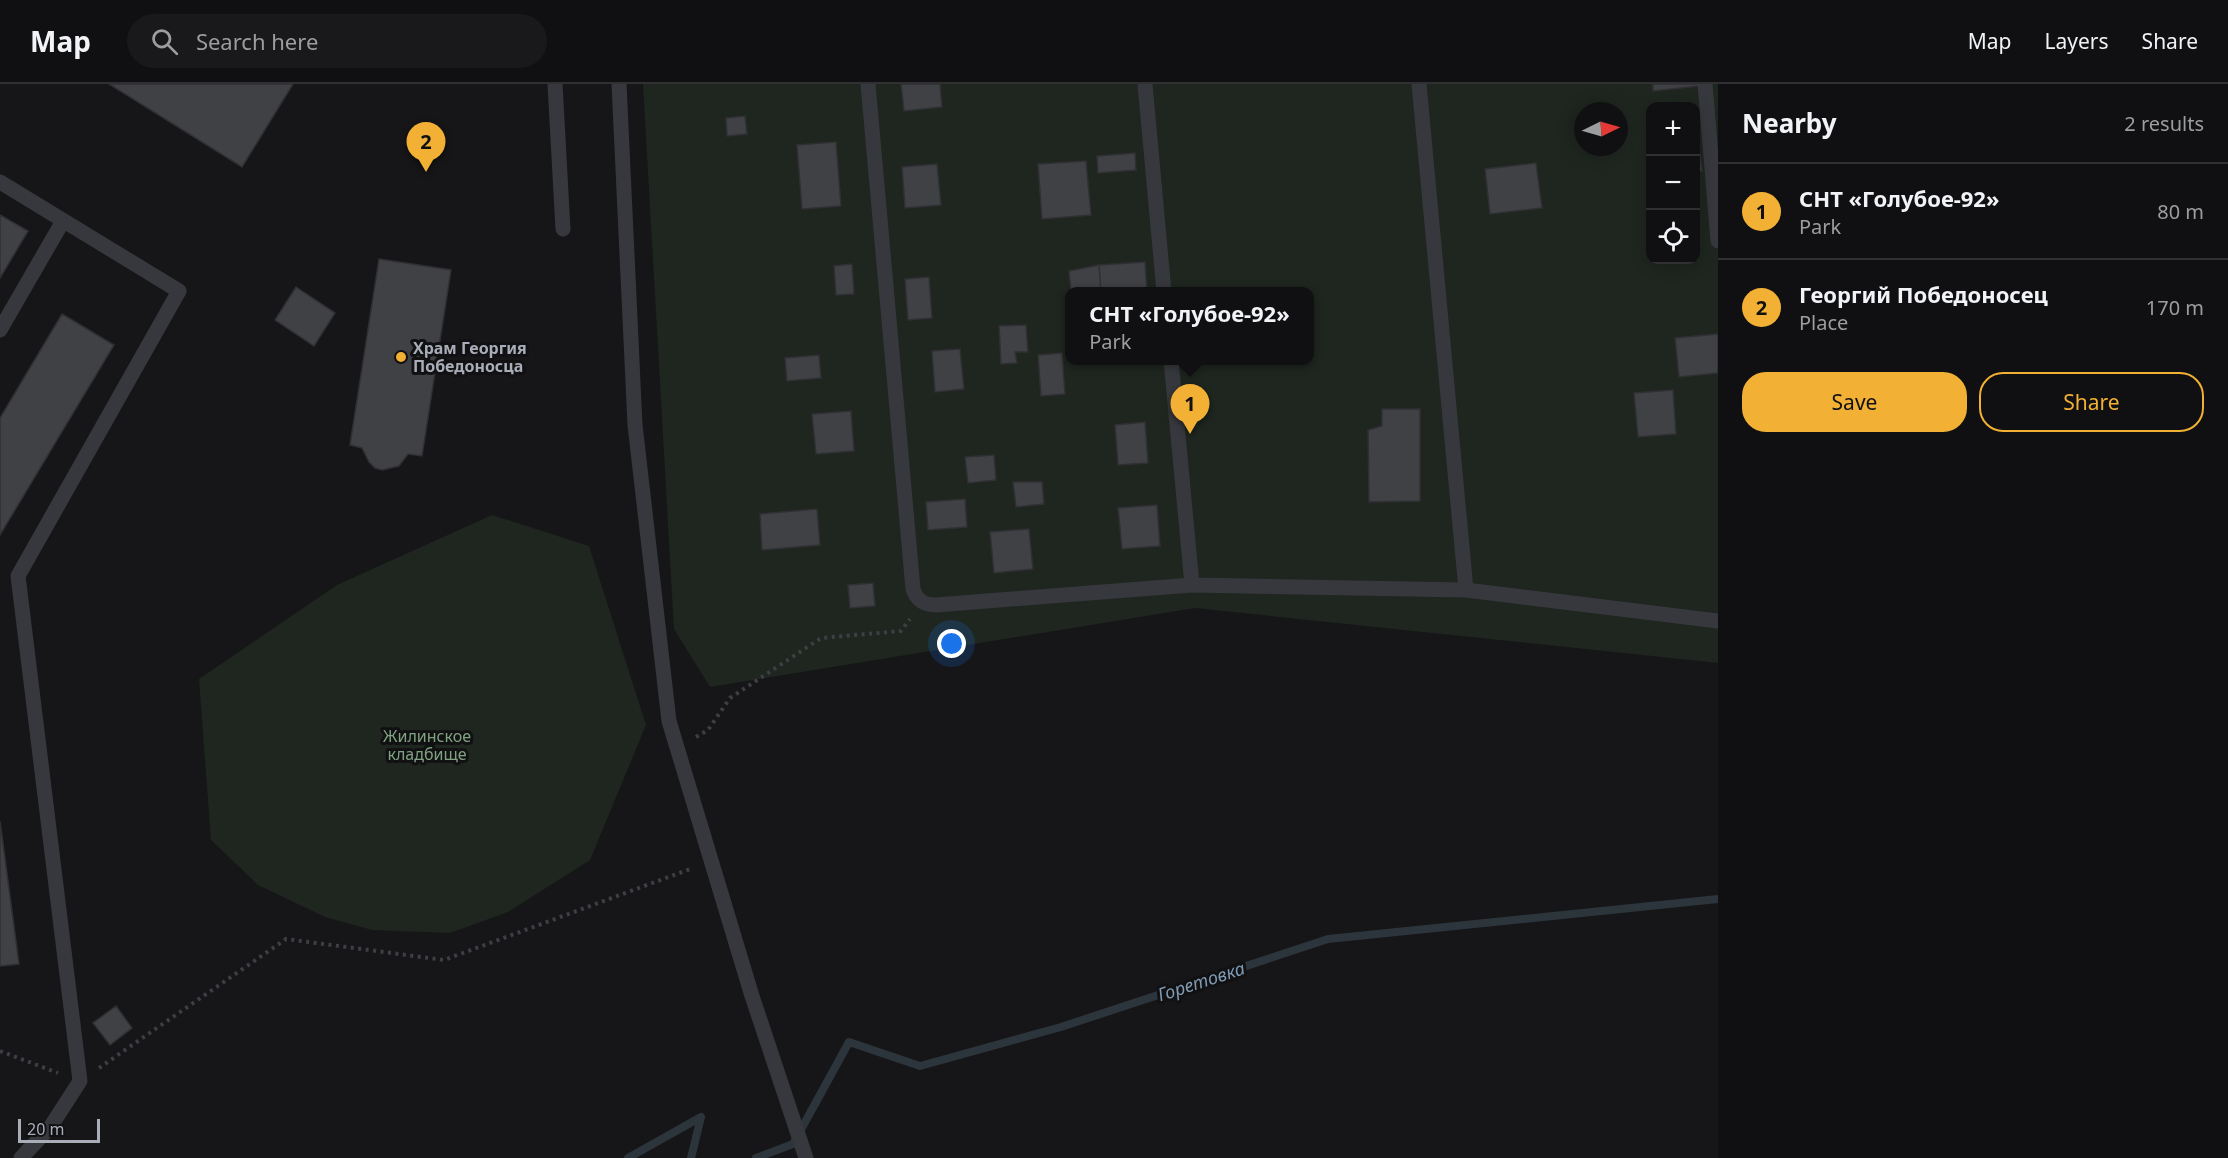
<!DOCTYPE html>
<html lang="en">
<head>
<meta charset="utf-8">
<style>
	body { margin:0; font-family:"Noto Sans",sans-serif; background:#19191b; color:#f1f3f6 }
	.controls { position:absolute; right:18px; top:18px; display:grid; overflow:hidden; border-radius:12px; box-shadow:0 3px 15px #0003 }
	.controls button { width:54px; height:54px; display:grid; place-items:center; padding:0; border:0; border-bottom:2px solid #303032; background:#101012; color:#f1f3f6; font:30px sans-serif }
	.compass { position:absolute; left:1574px; top:18px; width:54px; height:54px; border-radius:50%; background:#101012; box-shadow:0 3px 15px #0003; rotate:85deg }
	.scale { position:absolute; left:18px; bottom:15px; width:82px; box-sizing:border-box; padding-left:6px; border:3px solid #a8adb8; border-top:0; font-size:16px; line-height:21px; white-space:nowrap; color:#a8adb8; -webkit-text-stroke:4px #111113; paint-order:stroke }
	.you { position:absolute; left:952px; top:560px; width:21px; height:21px; margin:-15px; border:4px solid #fff; border-radius:50%; background:#1a73e8; box-shadow:0 0 0 9px #1a73e833 }
	.badge { display:grid; place-items:center; width:39px; height:39px; border-radius:50%; background:#f2b134; color:#111; font-size:20px; font-weight:700 }
	.pin { position:absolute; translate:-50% -50px; filter:drop-shadow(0 2px 3px #0008) }
	.pin::after { content:''; position:absolute; top:32px; width:21px; height:18px; background:inherit; clip-path:polygon(0 0,100% 0,50% 100%) }
	.popup { position:absolute; left:1065px; top:203px; width:249px; height:78px; box-sizing:border-box; display:grid; place-content:center; border-radius:12px; background:#101012; filter:drop-shadow(0 2px 4px #0005); font-size:20px; white-space:nowrap; color:#9c9d9f }
	.popup b { font-size:22px; color:#f1f3f6 }
	.popup::after { content:''; position:absolute; left:50%; top:100%; margin-left:-12px; border:12px solid transparent; border-top-color:#101012 }
	.list { margin:0; padding:0; list-style:none }
	h2 { display:flex; justify-content:space-between; align-items:center; height:78px; margin:0; padding:0 24px; font-size:26px }
	h2 small { font-size:20px; font-weight:400; color:#9c9d9f }
	.list li { display:grid; grid-template-columns:39px 1fr auto; gap:18px; align-items:center; box-sizing:border-box; height:96px; padding:0 24px; border-top:2px solid #303032 }
	.list b { display:block; font-size:22px; white-space:nowrap }
	.list p { margin:0; font-size:20px; white-space:nowrap; color:#9c9d9f }
	.list em { font-size:20px; font-style:normal; color:#9c9d9f }
	.actions { display:flex; gap:12px; padding:18px 24px }
	.actions a { flex:1; padding:14px 0; border:2px solid #f2b134; border-radius:24px; text-align:center; font-size:21px; color:#f2b134 }
	.actions .main { background:#f2b134; color:#111 }
	.icon { flex:none; width:33px; height:33px; fill:none; stroke:currentColor; stroke-width:2; stroke-linecap:round; stroke-linejoin:round }
	.map { position:relative; flex:none; width:1718px; height:1074px; overflow:hidden }
	header { display:flex; align-items:center; gap:36px; box-sizing:border-box; height:84px; padding:0 30px; background:#101012; border-bottom:2px solid #303032 }
	header strong { font-size:28px }
	nav { display:flex; gap:33px; margin-inline-start:auto; font-size:21px }
	.search { width:420px; height:54px; background:#19191b; display:flex; align-items:center; gap:15px; box-sizing:border-box; padding:0 21px; border-radius:33px; color:#9c9d9f; font-size:22px }
	main { display:flex }
	aside { flex:1; background:#101012 }
	.map>svg:first-child { display:block }
	.green { fill:#1e261f; fill-rule:evenodd }
	.lines { fill:none; stroke-linecap:round; stroke-linejoin:round }
	.stream { stroke:#2c353c; stroke-width:8 }
	.building { fill:#404145; stroke:#303034; stroke-width:1.5 }
	.path { stroke:#3d3f44; stroke-width:4; stroke-dasharray:3 4.5; stroke-linecap:butt }
	.service { stroke:#37383d; stroke-width:15 }
	.poi-dot { fill:#f2b134; stroke:#111113; stroke-width:2 }
	.labels { text-anchor:middle; dominant-baseline:central; stroke-width:6; stroke-linejoin:round; paint-order:stroke }
	.poi-label { font-size:16px; font-weight:bold; fill:#a8adb8; stroke:#111113; text-anchor:start }
	.park-label { font-size:16px; fill:#7fa381; stroke:#111113 }
	.water-label { font-size:18px; font-style:italic; fill:#7f9bb3; stroke:#111113 }
</style>
</head>
<body>
<header>
<strong>Map</strong>
<div class="search"><svg class="icon" aria-label="search" viewBox="0 0 24 24"><circle cx="10" cy="10" r="6"/><path d="M15 15l6 6"/></svg>Search here</div>
<nav><a>Map</a><a>Layers</a><a>Share</a></nav>
</header>
<main>
<div class="map">
<svg width="1718" height="1074" viewBox="0 0 1718 1074">
	<rect width="100%" height="100%" fill="#161618"/>
	<path class="green" d="M 643,0 L 1718,0 L 1718,579 L 1195,524 L 710,603 L 674,545 ZM 1650,22 L 1696,22 L 1696,176 L 1650,176 ZM 1583,27 L 1619,27 L 1619,63 L 1583,63 ZM 1070,208 L 1310,208 L 1310,276 L 1070,276 Z
		M 492,431 L 589,462 L 646,641 L 590,776 L 508,828 L 450,849 L 372,846 L 325,833 L 258,801 L 211,756 L 199,595 L 337,501 Z"/>
	<g class="lines">
		<path class="stream" d="M 628,1074 L 701,1033 L 691,1074
			M 756,1074 L 793,1060 L 849,958 L 920,982 L 1061,943 L 1328,855 L 1718,815"/>
	</g>
	<path class="building" d="M 109,0 L 293,0 L 242,83 Z
		M 901,0 L 940,0 L 942,23 L 904,27 Z
		M 1653,0 L 1698,0 L 1698,2 L 1653,7 Z
		M 745,32 L 747,50 L 727,52 L 726,34 Z
		M 1696,43 L 1702,87 L 1696,88 Z
		M 836,58 L 841,122 L 802,125 L 797,61 Z
		M 1135,69 L 1136,86 L 1098,89 L 1097,72 Z
		M 1086,77 L 1091,131 L 1042,135 L 1038,80 Z
		M 1536,79 L 1542,124 L 1490,130 L 1485,85 Z
		M 937,80 L 941,121 L 905,124 L 902,83 Z
		M 0,131 L 28,147 L 0,194 Z
		M 379,175 L 451,186 L 422,372 L 408,370 L 399,382 L 382,386 L 375,384 L 369,378 L 362,364 L 350,361 Z
		M 1145,178 L 1147,208 L 1101,208 L 1099,181 Z
		M 852,180 L 854,210 L 836,211 L 834,182 Z
		M 1099,181 L 1101,208 L 1071,208 L 1069,187 Z
		M 929,193 L 932,234 L 908,236 L 905,195 Z
		M 296,203 L 335,229 L 314,262 L 275,236 Z
		M 62,230 L 114,261 L 0,451 L 0,334 Z
		M 1026,241 L 1028,268 L 1015,268 L 1017,279 L 1001,280 L 999,242 Z
		M 1718,250 L 1718,289 L 1679,293 L 1675,254 Z
		M 960,265 L 964,305 L 935,308 L 932,267 Z
		M 1062,269 L 1065,310 L 1041,312 L 1038,271 Z
		M 819,271 L 821,294 L 787,297 L 785,274 Z
		M 1673,306 L 1676,350 L 1638,353 L 1634,309 Z
		M 1382,325 L 1420,325 L 1420,417 L 1369,418 L 1368,346 L 1382,342 Z
		M 851,327 L 854,367 L 816,370 L 812,330 Z
		M 1145,338 L 1148,379 L 1118,381 L 1115,341 Z
		M 994,371 L 996,396 L 968,399 L 965,373 Z
		M 1013,398 L 1042,398 L 1044,420 L 1016,423 Z
		M 965,415 L 967,443 L 928,446 L 926,418 Z
		M 1157,421 L 1160,462 L 1122,465 L 1118,424 Z
		M 817,425 L 820,461 L 762,466 L 760,430 Z
		M 1029,445 L 1033,485 L 994,489 L 990,448 Z
		M 873,499 L 875,522 L 850,524 L 848,501 Z
		M 0,737 L 19,880 L 0,882 Z
		M 116,922 L 132,944 L 110,961 L 93,939 Z"/>
	<g class="lines">
		<path class="path" d="M 696,653 L 708,646 L 730,614 L 821,554 L 901,547 L 910,535
			M 0,967 L 58,989
			M 99,984 L 286,855 L 444,876 L 693,784"/>
		<path class="service" d="M 555,0 L 563,145
			M 619,0 L 635,341 L 669,637 L 752,912 L 806,1074
			M 868,0 L 913,505 C 917,517 924,521 936,521 L 1192,501 L 1466,506 L 1718,537
			M 1145,0 L 1164,208
			M 1419,0 L 1466,506
			M 1705,0 L 1718,157
			M 0,98 L 179,207 L 18,492 L 80,997 L 51,1042 L 21,1074
			M 0,246 L 63,137
			M 1171,276 L 1192,501"/>
	</g>
	<circle class="poi-dot" cx="401" cy="273" r="6"/>
	<g class="labels">
		<g class="poi-label">
			<text x="413" y="264">Храм Георгия<tspan x="413" dy="18">Победоносца</tspan></text>
		</g>
		<g class="park-label">
			<text x="427" y="652">Жилинское<tspan x="427" dy="18">кладбище</tspan></text>
		</g>
		<g class="water-label">
			<text transform="translate(1201 897) rotate(-18)">Горетовка</text>
		</g>
	</g>
</svg>
<div class="controls">
<button>+</button>
<button>−</button>
<button><svg class="icon" aria-label="locate" viewBox="0 0 24 24"><circle cx="12" cy="12" r="6"/><path d="M12 2v4M12 18v4M2 12h4M18 12h4"/></svg></button>
</div>
<svg class="compass" viewBox="-18 -18 36 36"><path d="M0-13l5 13h-10z" fill="#e53935"/><path d="M0 13l5-13h-10z" fill="#9c9d9f"/></svg>
<div class="scale">20 m</div>
<div class="you"></div>
<div class="pin badge" style="left:1190px;top:350px">1</div>
<div class="popup"><b>СНТ «Голубое-92»</b>Park</div>
<div class="pin badge" style="left:426px;top:88px">2</div>
</div>
<aside>
<h2>Nearby<small>2 results</small></h2>
<ul class="list">
<li><span class="badge">1</span><div><b>СНТ «Голубое-92»</b><p>Park</p></div><em>80 m</em></li>
<li><span class="badge">2</span><div><b>Георгий Победоносец</b><p>Place</p></div><em>170 m</em></li>
</ul>
<div class="actions"><a class="main">Save</a><a>Share</a></div>
</aside>
</main>
</body>
</html>
